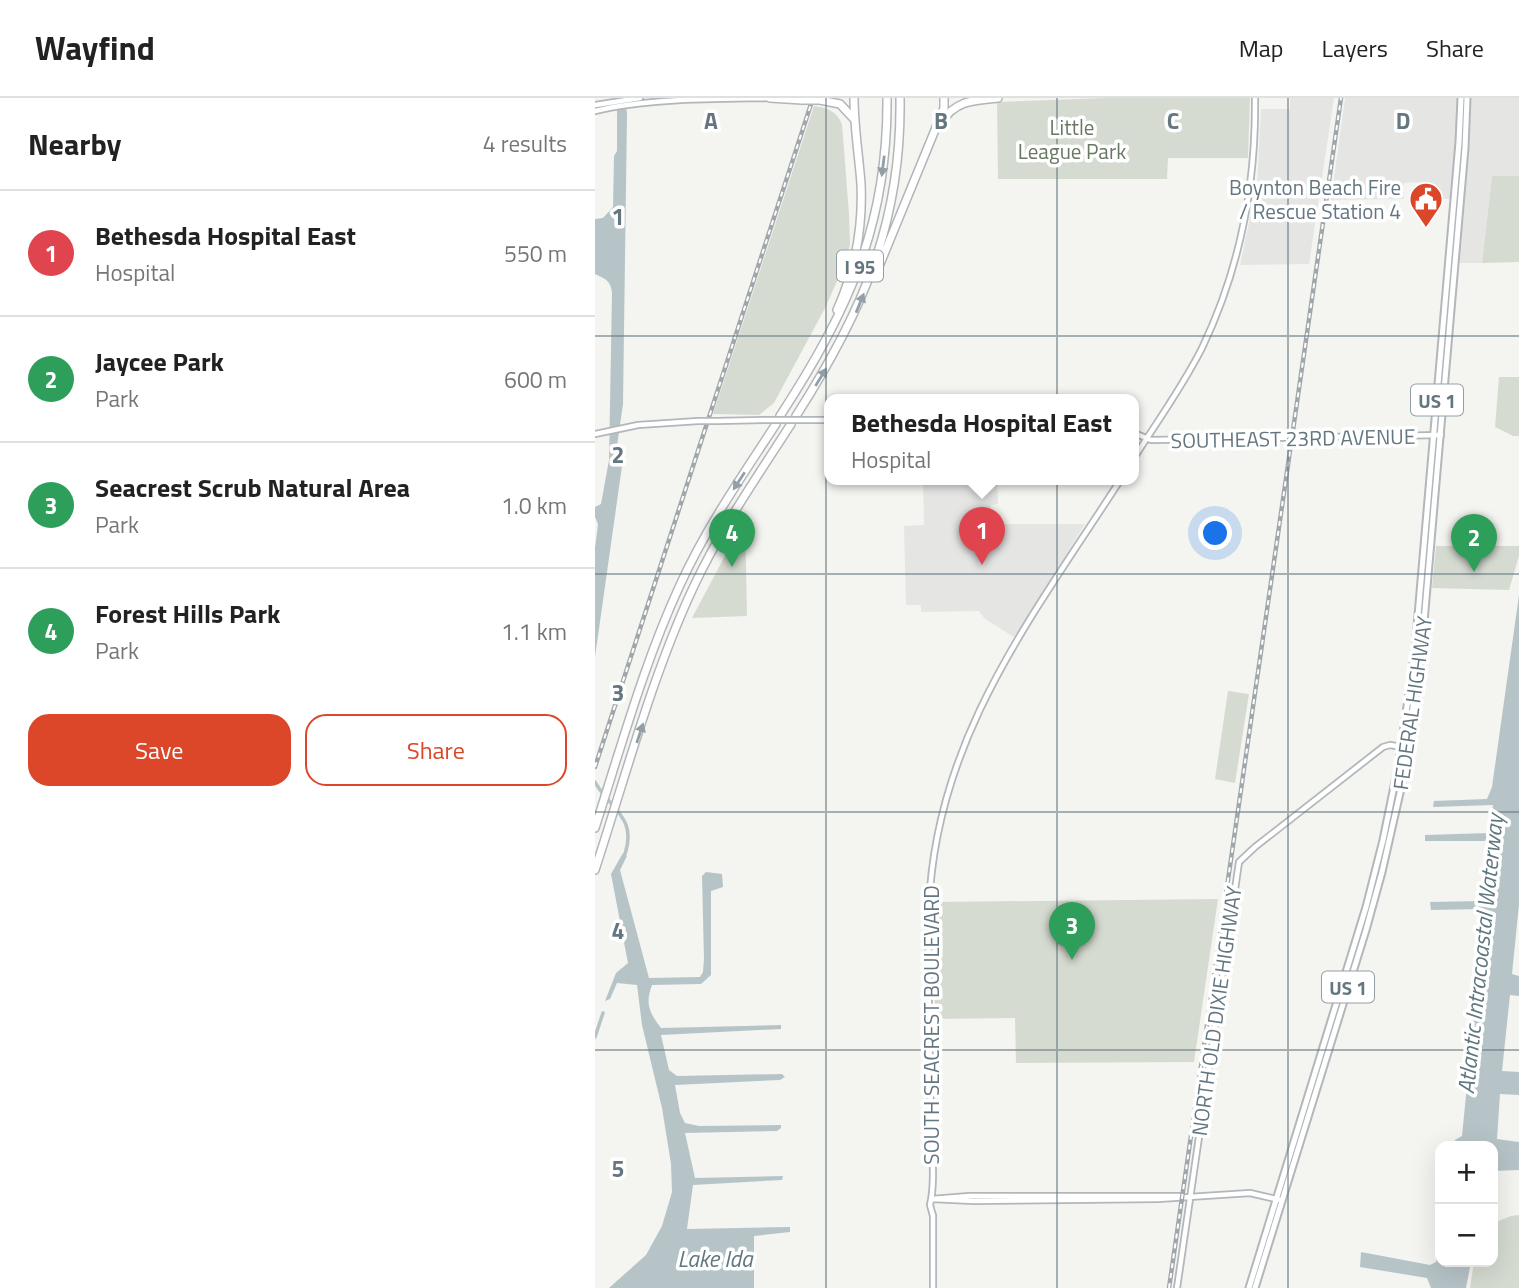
<!DOCTYPE html>
<html lang="en">
<head>
<meta charset="utf-8">
<style>
	body { margin:0; font-family:"Titillium Web",sans-serif; background:#f6f6f6; color:#222 }
	.controls { position:absolute; right:21px; bottom:21px; display:grid; overflow:hidden; border-radius:14px; box-shadow:0 7px 28px #0002 }
	.controls button { width:63px; height:63px; display:grid; place-items:center; padding:0; border:0; border-bottom:2px solid #e0e0e0; background:#fff; color:#222; font:35px sans-serif }
	.you { position:absolute; left:621px; top:436px; width:24px; height:24px; margin:-18px; border:5px solid #fff; border-radius:50%; background:#1a73e8; box-shadow:0 0 0 10px #1a73e833 }
	.badge { display:grid; place-items:center; width:46px; height:46px; border-radius:50%; background:#dc4629; color:#fff; font-size:23px; font-weight:700 }
	.pin { position:absolute; translate:-50% -58px; filter:drop-shadow(0 2px 4px #0008) }
	.pin::after { content:''; position:absolute; top:37px; width:24px; height:21px; background:inherit; clip-path:polygon(0 0,100% 0,50% 100%) }
	.popup { position:absolute; left:229px; top:296px; width:315px; height:91px; box-sizing:border-box; display:grid; place-content:center; border-radius:14px; background:#fff; filter:drop-shadow(0 2px 5px #0005); font-size:23px; white-space:nowrap; color:#767676 }
	.popup b { font-size:26px; color:#222 }
	.popup::after { content:''; position:absolute; left:50%; top:100%; margin-left:-14px; border:14px solid transparent; border-top-color:#fff }
	.list { margin:0; padding:0; list-style:none }
	h2 { display:flex; justify-content:space-between; align-items:center; height:91px; margin:0; padding:0 28px; font-size:30px }
	h2 small { font-size:23px; font-weight:400; color:#767676 }
	.list li { display:grid; grid-template-columns:46px 1fr auto; gap:21px; align-items:center; box-sizing:border-box; height:126px; padding:0 28px; border-top:2px solid #e0e0e0 }
	.list b { display:block; font-size:26px; white-space:nowrap }
	.list p { margin:0; font-size:23px; white-space:nowrap; color:#767676 }
	.list em { font-size:23px; font-style:normal; color:#767676 }
	.actions { display:flex; gap:14px; padding:21px 28px }
	.actions a { flex:1; padding:16px 0; border:2px solid #dc4629; border-radius:21px; text-align:center; font-size:24px; color:#dc4629 }
	.actions .main { background:#dc4629; color:#fff }
	.map { position:relative; flex:none; width:924px; height:1190px; overflow:hidden }
	header { display:flex; align-items:center; gap:42px; box-sizing:border-box; height:98px; padding:0 35px; background:#fff; border-bottom:2px solid #e0e0e0 }
	header strong { font-size:33px }
	nav { display:flex; gap:38px; margin-inline-start:auto; font-size:24px }
	main { display:flex }
	aside { flex:1; background:#fff }
	.map>svg:first-child { display:block }
	.built { fill:#e5e5e4 }
	.green { fill:#d6dbd1 }
	.water { fill:#b7c4c7 }
	.lines { fill:none; stroke-linecap:round; stroke-linejoin:round }
	.canal { stroke:#b7c4c7; stroke-width:3.5 }
	.secondary-casing { stroke:#b2b7ba; stroke-width:8 }
	.primary-casing { stroke:#b2b7ba; stroke-width:9 }
	.highway-casing { stroke:#b2b6b8; stroke-width:10 }
	.secondary { stroke:#fff; stroke-width:4.5 }
	.primary { stroke:#fff; stroke-width:5 }
	.highway { stroke:#fff; stroke-width:7 }
	.rail-casing { stroke:#a0a7ab; stroke-width:4.5 }
	.rail { stroke:#fff; stroke-width:2; stroke-dasharray:5; stroke-linecap:butt }
	.secondary-bridge-casing { stroke:#b2b7ba; stroke-width:8; stroke-linecap:butt }
	.highway-bridge-casing { stroke:#b2b6b8; stroke-width:10; stroke-linecap:butt }
	.secondary-bridge { stroke:#fff; stroke-width:4.5 }
	.highway-bridge { stroke:#fff; stroke-width:7 }
	.oneway { fill:#929fa6 }
	.grid { fill:none; stroke:#647680; stroke-width:2; stroke-opacity:0.55 }
	.labels { text-anchor:middle; dominant-baseline:central; stroke-width:7; stroke-linejoin:round; paint-order:stroke }
	.shield { fill:#fff; stroke:#929fa6; stroke-width:2 }
	.shield-label { font-size:19px; font-weight:bold; fill:#647680 }
	.park-label { font-size:21px; fill:#687863; stroke:#fff }
	.poi-label { font-size:21px; fill:#647680; stroke:#fff; text-anchor:end }
	.street-label { font-size:21px; fill:#647680; stroke:#fff }
	.water-label { font-size:23px; font-style:italic; fill:#5f777e; stroke:#fff }
	.grid-label { font-size:23px; text-anchor:middle; font-weight:bold; fill:#647680; stroke:#fff; stroke-width:7; stroke-linejoin:round; paint-order:stroke }
</style>
</head>
<body>
<header>
<strong>Wayfind</strong>
<nav><a>Map</a><a>Layers</a><a>Share</a></nav>
</header>
<main>
<aside>
<h2>Nearby<small>4 results</small></h2>
<ul class="list">
<li><span class="badge" style="background:#e0444e">1</span><div><b>Bethesda Hospital East</b><p>Hospital</p></div><em>550 m</em></li>
<li><span class="badge" style="background:#2e9e5b">2</span><div><b>Jaycee Park</b><p>Park</p></div><em>600 m</em></li>
<li><span class="badge" style="background:#2e9e5b">3</span><div><b>Seacrest Scrub Natural Area</b><p>Park</p></div><em>1.0 km</em></li>
<li><span class="badge" style="background:#2e9e5b">4</span><div><b>Forest Hills Park</b><p>Park</p></div><em>1.1 km</em></li>
</ul>
<div class="actions"><a class="main">Save</a><a>Share</a></div>
</aside>
<div class="map">
<svg width="924" height="1190" viewBox="0 0 924 1190">
	<rect width="100%" height="100%" fill="#f4f4f0"/>
	<path class="built" d="M 695,0 L 739,0 L 714,166 L 645,167 L 662,87 L 666,11 L 695,11 Z
		M 750,0 L 862,0 L 861,41 L 855,101 L 833,101 L 832,84 L 809,85 L 809,101 L 736,102 Z
		M 876,0 L 924,0 L 924,78 L 897,78 L 887,165 L 864,165 Z
		M 328,381 L 402,381 L 403,406 L 396,407 L 396,418 L 400,426 L 490,426 L 420,540 L 389,520 L 384,513 L 326,514 L 326,507 L 311,507 L 309,428 L 329,427 Z"/>
	<path class="green" d="M 511,0 L 655,0 L 653,60 L 573,60 L 572,81 L 403,81 L 402,4 Z
		M 219,8 C 233,10 241,13 247,26 L 254,116 L 255,146 L 250,166 L 230,210 L 179,305 L 164,317 L 118,316 Z
		M 897,78 L 924,78 L 924,164 L 887,165 Z
		M 904,279 L 924,279 L 924,338 L 918,338 L 900,329 Z
		M 150,420 L 152,518 L 97,520 Z
		M 841,448 L 924,448 L 924,458 L 914,492 L 837,490 Z
		M 633,593 L 654,596 L 640,685 L 620,681 Z
		M 623,801 L 599,964 L 421,965 L 420,920 L 340,921 L 339,804 Z
		M 924,1117 L 924,1190 L 875,1190 L 879,1164 L 898,1164 L 898,1125 L 916,1118 Z"/>
	<path class="water" d="M 22,0 L 30,0 L 32,16 L 28,306 L 22,348 L 27,368 L 0,559 L 0,450 L 3,426 L 0,419 L 0,409 L 6,406 L 14,362 L 17,195 C 16,183 11,181 0,176 L 0,121 L 8,120 L 18,109 L 19,58 L 22,53 Z
		M 924,497 L 924,806 L 917,876 L 924,878 L 924,898 L 915,897 L 907,973 L 924,974 L 924,997 L 905,996 L 902,1041 L 924,1044 L 924,1072 L 898,1073 L 898,1048 L 859,1048 L 860,1042 L 867,1038 L 889,814 L 885,811 L 836,812 L 835,804 L 885,803 L 888,800 L 893,743 L 830,743 L 830,737 L 895,735 L 898,707 L 838,709 L 839,703 L 892,701 L 897,689 Z
		M 28,755 L 32,758 L 25,772 L 54,880 L 105,879 L 108,874 L 109,861 L 107,778 L 111,774 L 127,776 L 128,789 L 116,793 L 116,877 L 106,886 L 57,887 C 50,906 54,914 66,930 L 186,927 L 186,931 L 66,937 L 74,972 L 82,978 L 187,976 L 190,979 L 185,982 L 80,987 L 85,1015 L 90,1025 L 104,1028 L 186,1027 L 186,1030 L 182,1033 L 90,1035 L 100,1080 L 188,1078 L 187,1082 L 98,1087 L 92,1131 L 195,1129 L 195,1134 L 159,1138 L 159,1190 L 14,1190 L 51,1157 L 67,1128 L 77,1094 L 76,1066 L 67,1010 L 47,927 L 42,887 L 22,885 L 15,901 L 10,903 L 21,875 L 33,865 L 16,776 Z
		M 845,1142 L 845,1164 L 876,1164 L 871,1190 L 836,1190 L 832,1180 L 765,1169 L 766,1154 L 835,1167 L 841,1164 Z"/>
	<g class="lines">
		<path class="canal" d="M 0,684 C 16,712 42,719 30,756
			M 0,939 L 8,915"/>
		<defs>
			<path id="secondary" d="M 0,7 L 45,0
				M 0,13 C 53,0 121,1 177,0
				M 211,322 L 235,322
				M 122,323 L 168,322
				M 539,335 L 556,342 L 846,337
				M 0,336 L 43,327 L 103,323
				M 539,360 C 562,324 588,288 607,250 C 645,171 661,88 660,0
				M 337,1101 L 379,1103 L 563,1101 L 655,1095 L 685,1102
				M 337,1101 L 374,1098 L 587,1098
				M 338,1117 L 338,1190
				M 338,1118 L 335,1107 C 341,1082 336,1047 336,1022 C 335,952 332,881 334,810 C 340,640 438,518 526,381
				M 582,1190 L 644,764 L 660,749 L 788,649 L 795,647 L 813,650"/>
			<path id="primary" d="M 654,1190 L 771,809 L 788,742 L 804,664 L 820,552 L 864,44 L 866,0
				M 660,1190 L 771,832 L 787,774 L 807,686 L 827,547 L 870,50 L 872,0"/>
			<path id="highway" d="M 175,0 L 207,2
				M 225,2 L 245,6 L 259,21
				M 346,25 C 360,2 380,2 403,0
				M 278,172 L 285,166 L 349,10 L 349,0
				M 242,212 C 260,172 268,130 266,86 C 264,58 259,29 259,0
				M 185,318 C 253,213 293,128 292,0
				M 201,318 C 267,215 307,125 305,0
				M 0,730 C 26,649 49,565 85,487 C 111,430 147,378 181,326
				M 0,772 C 30,680 57,578 98,490 C 125,432 162,379 196,326"/>
		</defs>
		<use href="#secondary" class="secondary-casing"/>
		<use href="#primary" class="primary-casing"/>
		<use href="#highway" class="highway-casing"/>
		<use href="#secondary" class="secondary"/>
		<use href="#primary" class="primary"/>
		<use href="#highway" class="highway"/>
		<defs>
			<path id="rail" d="M 0,669 L 218,0
				M 574,1190 L 746,0"/>
		</defs>
		<use href="#rail" class="rail-casing"/>
		<use href="#rail" class="rail"/>
		<defs>
			<path id="secondary-bridge" d="M 168,322 L 211,322
				M 103,323 L 122,323"/>
			<path id="highway-bridge" d="M 207,2 L 225,2"/>
		</defs>
		<use href="#secondary-bridge" class="secondary-bridge-casing"/>
		<use href="#highway-bridge" class="highway-bridge-casing"/>
		<use href="#secondary-bridge" class="secondary-bridge"/>
		<use href="#highway-bridge" class="highway-bridge"/>
	</g>
	<defs><path id="oneway-solid" d="M-6-.8H1V-3.2L6.5 0L1 3.2V.8H-6Z" transform="scale(1.75)"/></defs>
	<g class="oneway">
		<use href="#oneway-solid" transform="translate(288 68) rotate(97)"/>
		<use href="#oneway-solid" transform="translate(265 205) rotate(-68)"/>
		<use href="#oneway-solid" transform="translate(226 279) rotate(-58)"/>
		<use href="#oneway-solid" transform="translate(144 383) rotate(123)"/>
		<use href="#oneway-solid" transform="translate(45 635) rotate(-72)"/>
	</g>
	<path class="grid" d="M 231,0 L 231,1190M 462,0 L 462,1190M 693,0 L 693,1190M 0,238 L 924,238M 0,476 L 924,476M 0,714 L 924,714M 0,952 L 924,952"/>
	<defs>
		<symbol id="civic-pin" viewBox="-11 -11 22 30"><path d="M0 17L-7.5 6A9.5 9.5 0 1 1 7.5 6Z" fill="#dc4629" stroke="#fff"/><path d="M-.6-6.5H3V-4.5H.6V-3L4-1V1h2V6H-6V1h2V-1L-.6-3ZM-1.2 2.5V6h2.4V2.5Z" fill="#fff"/></symbol>
	</defs>
	<g fill-rule="evenodd">
		<use href="#civic-pin" x="812" y="82" width="38" height="52"/>
	</g>
	<g class="labels">
		<g class="shield">
			<rect x="242" y="152.5" width="46" height="31" rx="5"/>
			<rect x="816" y="286.5" width="52" height="31" rx="5"/>
			<rect x="727" y="873.5" width="52" height="31" rx="5"/>
		</g>
		<g class="shield-label">
			<text x="265" y="168">I 95</text>
			<text x="842" y="302">US 1</text>
			<text x="753" y="889">US 1</text>
		</g>
		<g class="park-label">
			<text x="477" y="29">Little<tspan x="477" dy="24">League Park</tspan></text>
		</g>
		<g class="poi-label">
			<text x="806" y="89">Boynton Beach Fire<tspan x="806" dy="24">/ Rescue Station 4</tspan></text>
		</g>
		<g class="street-label">
			<text transform="translate(698 340) rotate(-1)">SOUTHEAST 23RD AVENUE</text>
			<text transform="translate(817 605) rotate(-82)">FEDERAL HIGHWAY</text>
			<text transform="translate(621 913) rotate(-82)">NORTH OLD DIXIE HIGHWAY</text>
			<text transform="translate(336 927) rotate(-90)">SOUTH SEACREST BOULEVARD</text>
		</g>
		<g class="water-label">
			<text transform="translate(885 856) rotate(-84)">Atlantic Intracoastal Waterway</text>
			<text x="120" y="1160">Lake Ida</text>
		</g>
	</g>
	<g class="grid-label">
		<text x="116" y="31">A</text>
		<text x="346" y="31">B</text>
		<text x="578" y="31">C</text>
		<text x="808" y="31">D</text>
		<text x="23" y="127">1</text>
		<text x="23" y="365">2</text>
		<text x="23" y="603">3</text>
		<text x="23" y="841">4</text>
		<text x="23" y="1079">5</text>
	</g>
</svg>
<div class="controls">
<button>+</button>
<button>−</button>
</div>
<div class="you"></div>
<div class="pin badge" style="left:387px;top:467px;background:#e0444e">1</div>
<div class="popup"><b>Bethesda Hospital East</b>Hospital</div>
<div class="pin badge" style="left:879px;top:474px;background:#2e9e5b">2</div>
<div class="pin badge" style="left:477px;top:862px;background:#2e9e5b">3</div>
<div class="pin badge" style="left:137px;top:469px;background:#2e9e5b">4</div>
</div>
</main>
</body>
</html>
